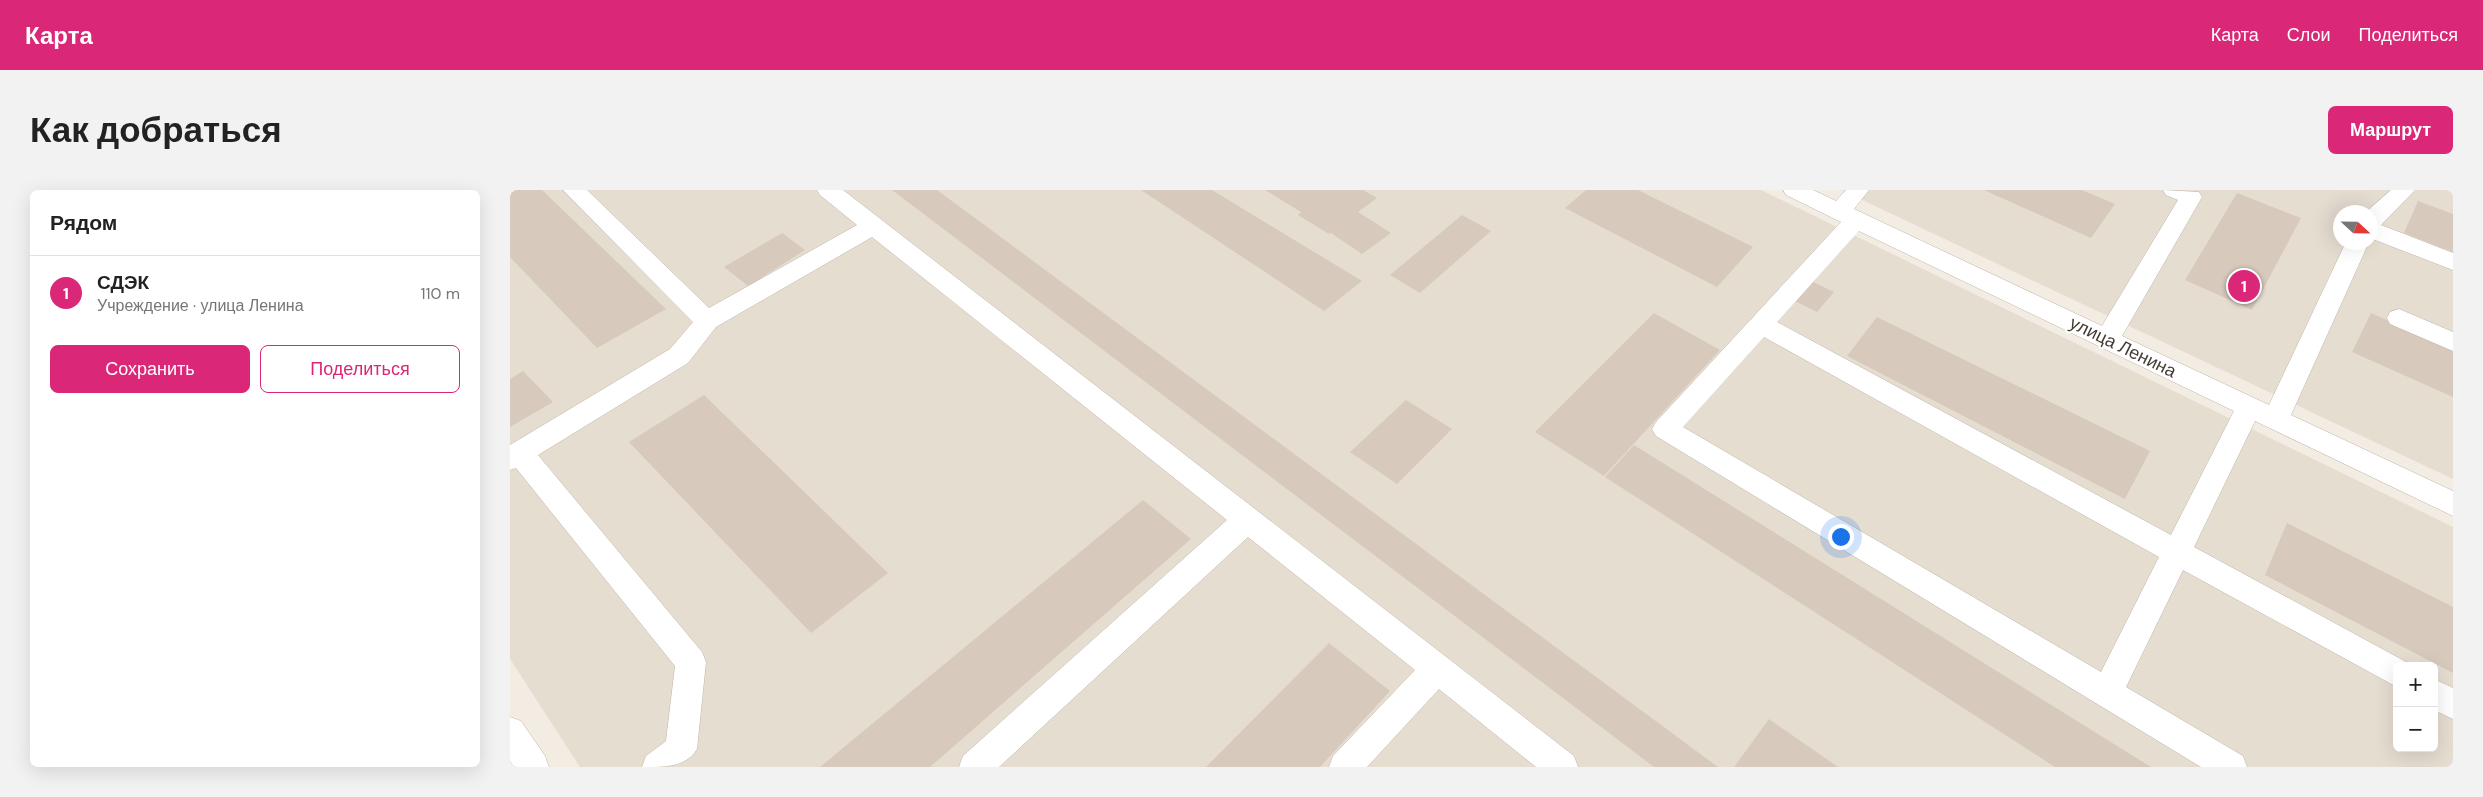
<!DOCTYPE html>
<html lang="ru">
<head>
<meta charset="utf-8">
<style>
	body { margin:0; font-family:"DM Sans",sans-serif; background:#f2f2f2; color:#222 }
	.controls { position:absolute; right:15px; bottom:15px; display:grid; overflow:hidden; border-radius:8px; box-shadow:0 5px 20px #0002 }
	.controls button { width:45px; height:45px; display:grid; place-items:center; padding:0; border:0; border-bottom:1px solid #e0e0e0; background:#fff; color:#222; font:25px sans-serif }
	.compass { position:absolute; left:1823px; top:15px; width:45px; height:45px; border-radius:50%; background:#fff; box-shadow:0 5px 20px #0002; rotate:112deg }
	.you { position:absolute; left:1330px; top:346px; width:18px; height:18px; margin:-12px; border:4px solid #fff; border-radius:50%; background:#1a73e8; box-shadow:0 0 0 8px #1a73e833 }
	.badge { display:grid; place-items:center; width:32px; height:32px; border-radius:50%; background:#db2777; color:#fff; font-size:16px; font-weight:700 }
	.pin { position:absolute; translate:-50% -50%; border:2px solid #fff; box-shadow:0 1px 5px #0006 }
	.list { margin:0; padding:0; list-style:none }
	h2 { display:flex; justify-content:space-between; align-items:center; height:65px; margin:0; padding:0 20px; font-size:21px }
	h2 small { font-size:16px; font-weight:400; color:#767676 }
	.list li { display:grid; grid-template-columns:32px 1fr auto; gap:15px; align-items:center; box-sizing:border-box; height:75px; padding:0 20px; border-top:1px solid #e0e0e0 }
	.list b { display:block; font-size:19px; white-space:nowrap }
	.list p { margin:0; font-size:16px; white-space:nowrap; color:#767676 }
	.list em { font-size:16px; font-style:normal; color:#767676 }
	.actions { display:flex; gap:10px; padding:15px 20px }
	.actions a { flex:1; padding:11px 0; border:1px solid #db2777; border-radius:8px; text-align:center; font-size:18px; color:#db2777 }
	.actions .main { background:#db2777; color:#fff }
	.map { position:relative; flex:none; width:1943px; height:577px; overflow:hidden; border-radius:8px }
	header { display:flex; align-items:center; gap:30px; box-sizing:border-box; height:70px; padding:0 25px; background:#db2777; color:#fff }
	header strong { font-size:24px }
	nav { display:flex; gap:28px; margin-inline-start:auto; font-size:18px }
	.intro { display:flex; align-items:center; justify-content:space-between; box-sizing:border-box; height:120px; padding:0 30px }
	h1 { margin:0; font-size:35px }
	.button { padding:12px 22px; border-radius:8px; background:#db2777; color:#fff; font-size:18px; font-weight:700 }
	main { display:flex; gap:30px; padding:0 30px }
	aside { flex:1; background:#fff; border-radius:8px; box-shadow:0 5px 20px #0002 }
	.map>svg:first-child { display:block }
	.residential { fill:#e6ddd1; fill-rule:evenodd }
	.building { fill:#d7c9bc }
	.lines { fill:none; stroke-linecap:round; stroke-linejoin:round }
	.minor-casing { stroke:#c1b5a9; stroke-width:1 }
	.minor { fill:#fff; fill-rule:evenodd }
	.labels { text-anchor:middle; dominant-baseline:central; stroke-width:4; stroke-linejoin:round; paint-order:stroke }
	.street-label { font-size:18px; fill:#443b33; stroke:#fff }
</style>
</head>
<body>
<header>
<strong>Карта</strong>
<nav><a>Карта</a><a>Слои</a><a>Поделиться</a></nav>
</header>
<div class="intro"><h1>Как добраться</h1><a class="button">Маршрут</a></div>
<main>
<aside>
<h2>Рядом<small></small></h2>
<ul class="list">
<li><span class="badge">1</span><div><b>СДЭК</b><p>Учреждение · улица Ленина</p></div><em>110 m</em></li>
</ul>
<div class="actions"><a class="main">Сохранить</a><a>Поделиться</a></div>
</aside>
<div class="map">
<svg width="1943" height="577" viewBox="0 0 1943 577">
	<rect width="100%" height="100%" fill="#f2ece3"/>
	<path class="residential" d="M 0,0 L 1251,0 L 1943,337 L 1943,577 L 70,577 L 0,469 ZM 1887,476 L 1924,476 L 1924,558 L 1887,558 Z
		M 1331,0 L 1943,0 L 1943,289 ZM 1830,22 L 1860,22 L 1860,52 L 1830,52 Z"/>
	<path class="building" d="M 0,0 L 32,0 L 156,119 L 87,158 L 0,67 Z
		M 382,0 L 427,0 L 1208,577 L 1144,577 Z
		M 631,0 L 702,0 L 852,91 L 814,121 Z
		M 755,0 L 853,0 L 867,8 L 848,22 L 881,43 L 852,64 L 821,43 L 825,40 L 819,44 L 788,25 L 791,22 Z
		M 1076,0 L 1128,0 L 1243,57 L 1207,97 L 1055,18 Z
		M 1474,0 L 1572,0 L 1605,14 L 1581,48 Z
		M 1727,3 L 1791,28 L 1742,120 L 1675,90 Z
		M 1908,11 L 1943,24 L 1943,62 L 1894,43 Z
		M 952,25 L 981,41 L 910,103 L 880,85 Z
		M 272,43 L 295,60 L 238,96 L 214,77 Z
		M 1301,91 L 1324,102 L 1307,122 L 1285,111 Z
		M 1144,123 L 1210,160 L 1094,286 L 1025,242 Z
		M 1861,123 L 1943,159 L 1943,207 L 1842,162 Z
		M 1367,127 L 1640,261 L 1615,309 L 1337,166 Z
		M 13,181 L 43,212 L 0,237 L 0,189 Z
		M 194,205 L 378,383 L 301,443 L 119,252 Z
		M 896,210 L 942,239 L 887,294 L 840,262 Z
		M 1124,255 L 1641,577 L 1545,577 L 1095,287 Z
		M 633,310 L 681,349 L 420,577 L 310,577 Z
		M 1777,333 L 1943,417 L 1943,483 L 1755,385 Z
		M 819,453 L 880,501 L 810,577 L 696,577 Z
		M 1259,529 L 1328,577 L 1224,577 Z"/>
	<g class="lines">
		<defs>
			<path id="minor" d="M 53,0 L 77,0 L 199,118 L 347,35 L 310,5 L 307,0 L 333,0 L 1064,566 L 1068,577 L 1026,577 L 929,499 L 857,577 L 819,577 L 823,566 L 905,480 L 738,347 L 489,577 L 449,577 L 453,566 L 717,330 L 362,47 L 206,137 L 178,173 L 28,265 L 192,462 L 196,472 L 187,559 C 176,577 156,577 132,577 L 136,566 L 156,551 L 165,476 L 6,278 L 0,280 L 0,255 L 160,159 L 183,132 Z
				M 1273,0 L 1303,0 L 1326,11 L 1336,0 L 1359,0 L 1344,19 L 1592,136 L 1668,10 L 1656,5 L 1653,0 L 1689,2 L 1692,7 L 1612,146 L 1759,215 L 1836,52 L 1859,52 L 1781,225 L 1943,301 L 1943,326 L 1745,231 L 1684,357 L 1898,473 L 1899,476 L 1887,476 L 1887,497 L 1673,380 L 1616,497 L 1733,566 L 1737,577 L 1691,577 L 1146,246 L 1142,239 L 1146,232 L 1331,32 L 1276,5 ZM 1349,41 L 1724,221 L 1661,345 L 1267,132 ZM 1254,147 L 1649,367 L 1591,482 L 1173,237 Z
				M 1881,0 L 1905,0 L 1871,35 L 1943,63 L 1943,80 L 1860,48 L 1860,22 L 1856,22 Z
				M 1889,119 L 1943,142 L 1943,161 L 1880,134 L 1877,128 L 1880,122 Z
				M 1924,489 L 1943,498 L 1943,529 L 1924,520 Z
				M 0,527 L 11,531 L 35,566 L 39,577 L 4,577 L 0,571 Z"/>
		</defs>
		<use href="#minor" class="minor-casing"/>
		<use href="#minor" class="minor"/>
	</g>
	<g class="labels">
		<g class="street-label">
			<text transform="translate(1613 157) rotate(26)">улица Ленина</text>
		</g>
	</g>
</svg>
<div class="controls">
<button>+</button>
<button>−</button>
</div>
<svg class="compass" viewBox="-18 -18 36 36"><path d="M0-13l5 13h-10z" fill="#e53935"/><path d="M0 13l5-13h-10z" fill="#767676"/></svg>
<div class="you"></div>
<div class="pin badge" style="left:1734px;top:96px">1</div>
</div>
</main>
</body>
</html>
